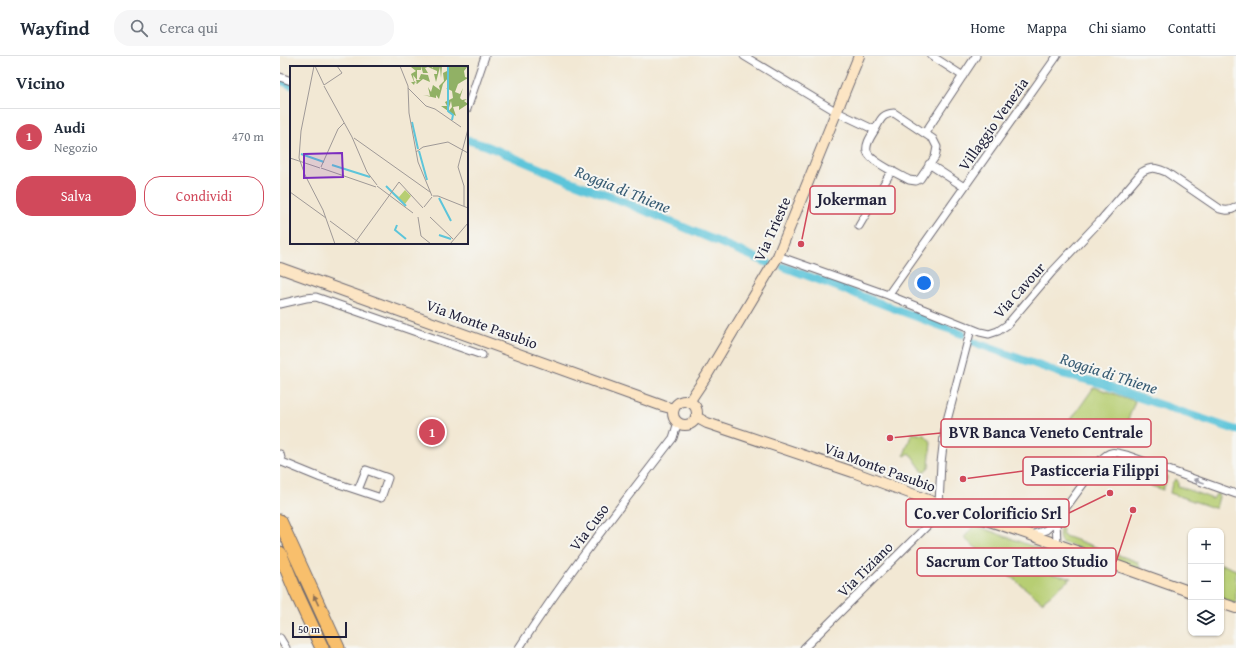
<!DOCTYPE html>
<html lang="it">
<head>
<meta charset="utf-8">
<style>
	body { margin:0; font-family:"Gentium Book Plus",serif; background:#f6f6f7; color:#1f2937 }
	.controls { position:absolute; right:12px; bottom:12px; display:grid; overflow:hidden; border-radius:8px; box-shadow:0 1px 3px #0004 }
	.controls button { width:36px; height:36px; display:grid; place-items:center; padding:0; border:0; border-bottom:1px solid #e0e1e3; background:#fff; color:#1f2937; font:20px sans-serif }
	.scale { position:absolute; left:12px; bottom:10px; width:55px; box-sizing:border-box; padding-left:4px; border:2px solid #22223b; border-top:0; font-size:11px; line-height:14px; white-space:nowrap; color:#22223b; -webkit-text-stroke:3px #f6f6f2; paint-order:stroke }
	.you { position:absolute; left:644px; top:227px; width:14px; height:14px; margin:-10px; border:3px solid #fff; border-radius:50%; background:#1a73e8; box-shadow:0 0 0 6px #1a73e833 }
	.badge { display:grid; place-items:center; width:26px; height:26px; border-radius:50%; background:#d1495b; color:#fff; font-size:13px; font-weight:700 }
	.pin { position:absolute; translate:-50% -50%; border:2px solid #fff; box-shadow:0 1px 4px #0006 }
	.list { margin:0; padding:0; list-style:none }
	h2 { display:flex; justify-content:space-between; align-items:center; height:52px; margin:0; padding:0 16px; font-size:17px }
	h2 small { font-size:13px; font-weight:400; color:#747a83 }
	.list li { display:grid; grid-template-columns:26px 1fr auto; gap:12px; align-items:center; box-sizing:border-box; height:56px; padding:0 16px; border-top:1px solid #e0e1e3 }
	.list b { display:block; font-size:15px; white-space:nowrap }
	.list p { margin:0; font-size:13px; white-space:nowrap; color:#747a83 }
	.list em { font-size:13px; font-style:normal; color:#747a83 }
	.actions { display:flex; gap:8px; padding:12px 16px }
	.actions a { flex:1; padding:9px 0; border:1px solid #d1495b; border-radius:16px; text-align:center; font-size:14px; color:#d1495b }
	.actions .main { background:#d1495b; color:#fff }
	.icon { flex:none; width:22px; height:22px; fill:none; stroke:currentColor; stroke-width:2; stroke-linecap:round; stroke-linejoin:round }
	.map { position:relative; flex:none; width:956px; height:592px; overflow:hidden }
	header { display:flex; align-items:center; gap:24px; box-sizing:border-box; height:56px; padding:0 20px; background:#fff; border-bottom:1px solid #e0e1e3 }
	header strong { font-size:19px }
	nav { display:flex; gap:22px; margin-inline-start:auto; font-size:14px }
	.search { width:280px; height:36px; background:#f6f6f7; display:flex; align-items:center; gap:10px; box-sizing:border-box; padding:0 14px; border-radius:16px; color:#747a83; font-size:15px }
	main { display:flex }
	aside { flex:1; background:#fff }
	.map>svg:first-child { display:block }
	.green { fill:#b7ce73; stroke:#6c7857 }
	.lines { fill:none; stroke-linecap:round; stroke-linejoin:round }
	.canal { stroke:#5dc5da; stroke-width:8 }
	.street-casing { stroke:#6b6771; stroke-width:9 }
	.secondary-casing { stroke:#6b6771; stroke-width:12 }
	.highway-casing { stroke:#6b6771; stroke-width:15 }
	.street { stroke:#fff; stroke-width:7 }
	.secondary { stroke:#fce5c4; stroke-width:10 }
	.highway { stroke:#f8bf6c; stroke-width:13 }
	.oneway { fill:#9c9ca7 }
	.oneway2 { fill:#8d7054 }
	.labels { text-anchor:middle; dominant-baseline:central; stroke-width:4; stroke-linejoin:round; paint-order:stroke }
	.street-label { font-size:15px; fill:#22223b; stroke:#f6f6f2 }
	.water-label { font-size:16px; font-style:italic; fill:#375b73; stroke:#f6f6f2 }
	.inset-river { fill:none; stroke:#5dc5da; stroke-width:2 }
	.inset-road { fill:none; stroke:#9f9997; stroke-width:1 }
	.view { fill:#7b2cbf; fill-opacity:0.15; stroke:#7b2cbf; stroke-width:2 }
	.inset-edge { fill:none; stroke:#22223b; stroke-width:2 }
	.leader { fill:none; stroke:#d1495b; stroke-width:1.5 }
	.callout-dot { fill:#d1495b; stroke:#f6f6f2; stroke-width:1.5 }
	.callout { fill:#f6f6f2; stroke:#d1495b; stroke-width:1.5 }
	.callout-label { font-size:16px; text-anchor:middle; font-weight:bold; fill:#22223b }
</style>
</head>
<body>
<header>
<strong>Wayfind</strong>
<div class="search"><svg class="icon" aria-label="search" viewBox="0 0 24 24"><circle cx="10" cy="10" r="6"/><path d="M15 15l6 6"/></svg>Cerca qui</div>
<nav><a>Home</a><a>Mappa</a><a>Chi siamo</a><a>Contatti</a></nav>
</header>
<main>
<aside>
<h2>Vicino<small></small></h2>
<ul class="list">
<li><span class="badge">1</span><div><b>Audi</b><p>Negozio</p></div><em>470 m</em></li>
</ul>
<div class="actions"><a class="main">Salva</a><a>Condividi</a></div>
</aside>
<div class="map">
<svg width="956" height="592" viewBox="0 0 956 592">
	<rect width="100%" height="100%" fill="#f6f6f2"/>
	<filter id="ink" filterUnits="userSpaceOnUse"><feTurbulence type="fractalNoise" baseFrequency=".025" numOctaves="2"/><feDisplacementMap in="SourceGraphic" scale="8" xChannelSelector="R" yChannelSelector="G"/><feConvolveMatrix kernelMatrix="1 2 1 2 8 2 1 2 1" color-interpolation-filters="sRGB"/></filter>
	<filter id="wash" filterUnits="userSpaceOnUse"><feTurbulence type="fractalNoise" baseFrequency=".012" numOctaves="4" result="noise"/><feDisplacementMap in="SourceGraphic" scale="16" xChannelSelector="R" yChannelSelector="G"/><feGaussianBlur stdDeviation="0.9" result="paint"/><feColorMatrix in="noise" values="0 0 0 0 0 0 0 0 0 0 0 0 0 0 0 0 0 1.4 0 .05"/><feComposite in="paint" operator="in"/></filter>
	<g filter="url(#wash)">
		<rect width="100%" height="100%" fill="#f2e8d4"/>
		<path class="green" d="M 814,331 L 855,345 L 841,383 L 790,365 Z
			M 632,377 L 645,379 L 651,386 L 649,411 L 645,415 L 642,415 L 641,413 L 630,397 L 625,400 L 624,399 Z
			M 863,411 L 866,413 L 864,418 L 881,424 L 883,419 L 886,419 L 887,422 L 883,434 L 857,425 L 861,413 Z
			M 896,423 L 898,425 L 898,430 L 933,443 L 936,438 L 938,438 L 939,441 L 936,452 L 934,452 L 890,437 L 892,427 Z
			M 694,469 L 760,493 L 760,504 L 775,510 L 772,518 L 791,522 L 762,546 L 684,482 Z
			M 780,469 L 783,474 L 782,479 L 858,506 L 861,514 L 781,486 L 779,481 Z
			M 941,508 L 956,514 L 956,548 L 941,543 Z"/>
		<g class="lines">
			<path class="canal" d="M 0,24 L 11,29
				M 187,84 L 207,90 L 287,124 L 342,145 L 488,207
				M 504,211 L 682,278
				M 693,286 L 783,318 L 824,328 L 848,338 L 956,374"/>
		</g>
	</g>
	<g filter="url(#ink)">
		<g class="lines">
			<defs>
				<path id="street" d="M 464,0 L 557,56 L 595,74
					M 652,0 L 683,20
					M 0,21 L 11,25
					M 187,53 L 205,0
					M 614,57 L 653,83 L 657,91 L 655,101 L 640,123 L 636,125 L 629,124 C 620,119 589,105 587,95 C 585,87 593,78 596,72 C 601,63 602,58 614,57 Z
					M 645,77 L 696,0
					M 649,108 L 684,131
					M 579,170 L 612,114
					M 498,200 L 608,239 L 700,276 L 709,278 L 718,275 L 727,269 L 772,216 L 821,164 L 862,116 C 872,110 876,112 886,116 L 940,153 C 946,155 951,155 956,151
					M 608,239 L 777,0
					M 0,248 L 26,242 L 36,241 L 202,299
					M 0,398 L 2,406 L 41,422 L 101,442 L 108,422 L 86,414 L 78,434
					M 751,479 L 766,474 L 776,465
					M 777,487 L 776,465 L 820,405 C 830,393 835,396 849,400 L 956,438
					M 0,582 L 6,592
					M 239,592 C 286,519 340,451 393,382 L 398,366
					M 524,592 L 656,461 L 658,456 L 659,448 L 661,407 L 665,372 L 691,273"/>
				<path id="secondary" d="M 0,212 L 383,350 L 394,353
					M393 357a12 12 0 1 1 24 0a12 12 0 1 1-24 0Z
					M 409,346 L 427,319 L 498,200 L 579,0
					M 416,361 L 427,367 L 573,416 L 659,448 L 751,479 L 911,536
					M 941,547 L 956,552"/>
				<path id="highway" d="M 0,465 L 58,592
					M 0,497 L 16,536 L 42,592"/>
			</defs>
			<use href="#street" class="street-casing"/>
			<use href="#secondary" class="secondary-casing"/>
			<use href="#highway" class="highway-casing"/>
			<use href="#street" class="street"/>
			<use href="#secondary" class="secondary"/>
			<use href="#highway" class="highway"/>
		</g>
		<defs><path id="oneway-solid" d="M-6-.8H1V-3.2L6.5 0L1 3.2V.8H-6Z"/></defs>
		<use class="oneway" href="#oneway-solid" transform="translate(919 425) rotate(-160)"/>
		<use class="oneway2" href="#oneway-solid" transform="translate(36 544) rotate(-115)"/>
	</g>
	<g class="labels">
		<g class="street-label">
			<text transform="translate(713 68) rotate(-55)">Villaggio Venezia</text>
			<text transform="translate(492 173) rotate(-66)">Via Trieste</text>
			<text transform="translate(739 234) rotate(-48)">Via Cavour</text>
			<text transform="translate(202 268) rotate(20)">Via Monte Pasubio</text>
			<text transform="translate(600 411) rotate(20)">Via Monte Pasubio</text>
			<text transform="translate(309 471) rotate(-53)">Via Cuso</text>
			<text transform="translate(585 513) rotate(-45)">Via Tiziano</text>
		</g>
		<g class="water-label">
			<text transform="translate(343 133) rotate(22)">Roggia di Thiene</text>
			<text transform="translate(829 317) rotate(18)">Roggia di Thiene</text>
		</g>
	</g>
	<g transform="translate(10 10)">
		<rect width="178" height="178" fill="#f2e8d4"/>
		<path d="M 115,124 L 121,130 L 115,138 L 104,127 L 109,131 Z" fill="#b7ce73"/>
		<path d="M 129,0 L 142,0 L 143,3 L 143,0 L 152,0 L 151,12 L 150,1 L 146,16 L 144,8 L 147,8 L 147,5 L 138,1 L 135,2 L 138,7 L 133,7 L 131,0 L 131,4 L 127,4 L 127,14 L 123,9 L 124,15 L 127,17 L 126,14 L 131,14 L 129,13 L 131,8 L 138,9 L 140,16 L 133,13 L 127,18 L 125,16 L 124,19 L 121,16 L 124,16 L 121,8 L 126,5 L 121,1 ZM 157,0 L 178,0 L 174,5 L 175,11 L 178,12 L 168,18 L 165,26 L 170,28 L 173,22 L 170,32 L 172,34 L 177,33 L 174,35 L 178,38 L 169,44 L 169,40 L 163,41 L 166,50 L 158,46 L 162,41 L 161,35 L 158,45 L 151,40 L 157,40 L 155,36 L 163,32 L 162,25 L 156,22 L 159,22 L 158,12 L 153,18 L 149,33 L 146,29 L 146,32 L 133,29 L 140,30 L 138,21 L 141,26 L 143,19 L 150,24 L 149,20 L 154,15 L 153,7 L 157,5 Z" fill="#91b165"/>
		<path class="inset-river" d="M 158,0 L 158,45 L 163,49 L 162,54M 122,56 L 128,83M 129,85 L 137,114M 11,88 L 34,96M 42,99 L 80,111M 96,120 L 116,140M 149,132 L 161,155M 107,159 L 105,164 L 116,173M 149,169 L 161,173"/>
		<path class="inset-road" d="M 24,0 L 11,65 L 9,92 L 15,109 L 33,144 L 45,178M 25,0 L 34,19M 110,0 L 118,20 L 119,47 L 128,96 L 142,130M 34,19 L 52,7 L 47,0M 34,20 L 62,71 L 77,106 L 87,119M 118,22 L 136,40 L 145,43 L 171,61M 64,72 L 140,126M 126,86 L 133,81 L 158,76 L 178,87M 0,92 L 30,102M 31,101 L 48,63 L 54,57M 31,102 L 86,121M 109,116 L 133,142M 87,120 L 123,147M 0,126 L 36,152M 143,130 L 148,130 L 178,142M 174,140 L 174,120 L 168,101 L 178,63M 134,141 L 142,131M 128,151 L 131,170 L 141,178M 140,151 L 163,173M 40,155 L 71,178M 64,178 L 109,116M 160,178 L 178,157"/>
		<path class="view" d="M 52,87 L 53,111 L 14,112 L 14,88 Z"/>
		<rect width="178" height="178" class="inset-edge"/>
	</g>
	<path class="leader" d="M521 188L530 144M610 382L661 377M683 423L743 415M830 437L789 457M853 454L836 506"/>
	<g class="callout-dot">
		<circle cx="521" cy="188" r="4"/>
		<circle cx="610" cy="382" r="4"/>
		<circle cx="683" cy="423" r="4"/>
		<circle cx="830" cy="437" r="4"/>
		<circle cx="853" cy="454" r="4"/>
	</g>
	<g class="callout">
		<rect x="530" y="130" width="85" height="28" rx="4"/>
		<rect x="661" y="363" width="210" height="28" rx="4"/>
		<rect x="743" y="401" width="144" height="28" rx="4"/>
		<rect x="626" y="443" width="163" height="28" rx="4"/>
		<rect x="637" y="492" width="199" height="28" rx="4"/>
	</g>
	<g class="callout-label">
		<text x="572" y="149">Jokerman</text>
		<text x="766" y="382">BVR Banca Veneto Centrale</text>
		<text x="815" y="420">Pasticceria Filippi</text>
		<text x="708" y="463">Co.ver Colorificio Srl</text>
		<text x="737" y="511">Sacrum Cor Tattoo Studio</text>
	</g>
</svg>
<div class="controls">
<button>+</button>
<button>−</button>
<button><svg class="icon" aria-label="layers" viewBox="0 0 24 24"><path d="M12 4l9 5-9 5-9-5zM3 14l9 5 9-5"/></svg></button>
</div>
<div class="scale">50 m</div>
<div class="you"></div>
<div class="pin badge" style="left:152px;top:376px">1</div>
</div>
</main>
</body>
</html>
